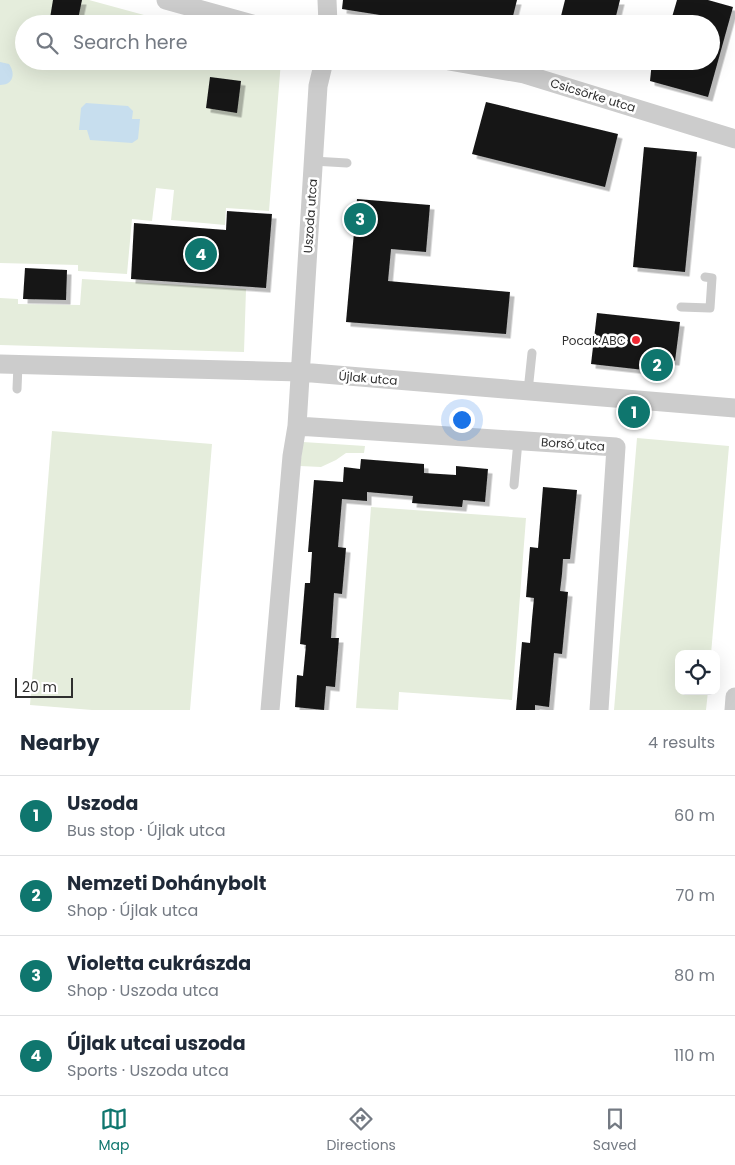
<!DOCTYPE html>
<html lang="en">
<head>
<meta charset="utf-8">
<style>
	body { margin:0; font-family:Poppins,sans-serif; background:#f6f6f7; color:#1f2937 }
	.controls { position:absolute; right:15px; bottom:15px; display:grid; overflow:hidden; border-radius:10px; box-shadow:0 5px 20px #0002 }
	.controls button { width:45px; height:45px; display:grid; place-items:center; padding:0; border:0; border-bottom:1px solid #e0e1e3; background:#fff; color:#1f2937; font:25px sans-serif }
	.scale { position:absolute; left:15px; bottom:12px; width:58px; box-sizing:border-box; padding-left:5px; border:2px solid #2f2f2f; border-top:0; font-size:14px; line-height:18px; white-space:nowrap; color:#2f2f2f; -webkit-text-stroke:4px #fff; paint-order:stroke }
	.you { position:absolute; left:461px; top:419px; width:18px; height:18px; margin:-12px; border:4px solid #fff; border-radius:50%; background:#1a73e8; box-shadow:0 0 0 8px #1a73e833 }
	.badge { display:grid; place-items:center; width:32px; height:32px; border-radius:50%; background:#0f766e; color:#fff; font-size:16px; font-weight:700 }
	.pin { position:absolute; translate:-50% -50%; border:2px solid #fff; box-shadow:0 1px 5px #0006 }
	.list { margin:0; padding:0; list-style:none }
	h2 { display:flex; justify-content:space-between; align-items:center; height:65px; margin:0; padding:0 20px; font-size:21px }
	h2 small { font-size:16px; font-weight:400; color:#747a83 }
	.list li { display:grid; grid-template-columns:32px 1fr auto; gap:15px; align-items:center; box-sizing:border-box; height:80px; padding:0 20px; border-top:1px solid #e0e1e3 }
	.list b { display:block; font-size:19px; white-space:nowrap }
	.list p { margin:0; font-size:16px; white-space:nowrap; color:#747a83 }
	.list em { font-size:16px; font-style:normal; color:#747a83 }
	.icon { flex:none; width:28px; height:28px; fill:none; stroke:currentColor; stroke-width:2; stroke-linecap:round; stroke-linejoin:round }
	.map { position:relative; flex:none; width:735px; height:710px; overflow:hidden }
	.search { position:absolute; background:#fff; box-shadow:0 5px 20px #0002; left:15px; right:15px; top:15px; height:55px; display:flex; align-items:center; gap:12px; box-sizing:border-box; padding:0 18px; border-radius:28px; color:#747a83; font-size:19px }
	.sheet { height:385px; background:#fff }
	nav { display:flex; justify-content:space-around; align-items:center; box-sizing:border-box; height:70px; border-top:1px solid #e0e1e3; background:#fff; font-size:14px; color:#747a83 }
	nav a { display:grid; justify-items:center; gap:2px }
	nav .on { color:#0f766e }
	.map>svg:first-child { display:block }
	.green { fill:#e5eddc }
	.water { fill:#c7deee }
	.building { fill:#161616; filter:url(#shadow) }
	.lines { fill:none; stroke-linecap:round; stroke-linejoin:round }
	.service { stroke:#ccc; stroke-width:9 }
	.minor { stroke:#ccc; stroke-width:19 }
	.poi-dot { fill:#ef2833; stroke:#fff; stroke-width:2 }
	.labels { text-anchor:middle; dominant-baseline:central; stroke-width:5; stroke-linejoin:round; paint-order:stroke }
	.street-label { font-size:12px; fill:#2f2f2f; stroke:#fff }
	.poi-label { font-size:12px; fill:#2f2f2f; stroke:#fff; text-anchor:end }
</style>
</head>
<body>
<div class="map">
<svg width="735" height="710" viewBox="0 0 735 710">
	<defs>
		<filter id="shadow"><feDropShadow dx="4.5" dy="4.5" stdDeviation="0" flood-color="#0004"/></filter>
	</defs>
	<rect width="100%" height="100%" fill="#fff"/>
	<path class="green" d="M 0,0 L 89,0 L 177,24 L 24,24 L 24,61 L 281,61 L 269,211 L 226,208 L 225,225 L 171,220 L 174,190 L 156,188 L 152,221 L 132,219 L 127,274 L 78,271 L 78,265 L 0,263 Z
		M 82,279 L 246,289 L 244,352 L 0,345 L 0,298 L 18,299 L 18,304 L 80,305 Z
		M 52,431 L 212,444 L 190,710 L 92,710 L 30,705 Z
		M 637,438 L 729,446 L 711,654 L 679,654 L 679,691 L 708,691 L 706,710 L 614,710 Z
		M 303,442 L 365,446 L 364,453 L 346,453 L 336,460 L 321,467 L 300,466 Z
		M 371,507 L 526,518 L 512,700 L 399,692 L 398,710 L 356,708 Z"/>
	<path class="water" d="M 0,62 L 9,64 C 16,74 13,85 0,85 Z
		M 86,103 L 128,106 L 133,111 L 132,119 L 140,119 L 138,139 L 132,143 L 90,140 L 87,130 L 79,130 L 81,108 Z"/>
	<path class="building" d="M 53,0 L 82,0 L 77,24 L 49,24 Z
		M 343,0 L 517,0 L 511,24 L 437,24 L 342,9 Z
		M 565,0 L 620,0 L 614,24 L 559,24 Z
		M 677,0 L 708,0 L 733,7 L 708,97 L 650,81 L 652,61 L 711,61 L 711,24 L 670,24 Z
		M 210,77 L 241,81 L 237,113 L 206,108 Z
		M 486,102 L 618,134 L 605,187 L 472,154 Z
		M 644,147 L 697,152 L 685,272 L 633,267 Z
		M 357,199 L 430,205 L 426,252 L 391,249 L 388,281 L 510,292 L 506,334 L 346,322 Z
		M 227,211 L 272,214 L 266,288 L 131,279 L 134,223 L 226,230 Z
		M 25,268 L 67,270 L 66,300 L 23,299 Z
		M 597,313 L 680,322 L 675,361 L 654,359 L 653,371 L 591,364 Z
		M 361,459 L 424,464 L 424,473 L 456,475 L 456,466 L 488,469 L 485,502 L 463,500 L 462,507 L 412,503 L 413,496 L 367,492 L 367,501 L 342,499 L 338,547 L 346,548 L 342,594 L 334,593 L 331,638 L 339,638 L 335,687 L 326,686 L 324,710 L 295,707 L 297,675 L 303,676 L 306,645 L 300,644 L 305,583 L 310,583 L 312,552 L 308,552 L 314,480 L 343,482 L 344,467 L 360,469 Z
		M 543,487 L 577,490 L 570,559 L 563,559 L 562,574 L 560,591 L 568,592 L 562,654 L 554,653 L 549,707 L 535,705 L 535,710 L 516,710 L 522,642 L 530,643 L 532,619 L 534,598 L 526,597 L 530,547 L 538,548 Z"/>
	<g class="lines">
		<path class="service" d="M 313,161 L 347,163
			M 681,307 L 710,308 L 712,278 L 705,277
			M 17,389 L 18,364
			M 528,391 L 532,353
			M 514,485 L 518,441"/>
		<path class="minor" d="M 166,0 L 252,24
			M 327,0 L 328,24
			M 449,61 L 524,74 L 735,139
			M 0,364 L 300,372 L 735,408
			M 297,426 L 616,447 L 599,710
			M 270,710 L 292,456 L 297,426 L 318,86 L 324,61
			M 734,710 L 735,697"/>
	</g>
	<circle class="poi-dot" cx="636" cy="340" r="5"/>
	<g class="labels">
		<g class="street-label">
			<text transform="translate(593 95) rotate(17)">Csicsörke utca</text>
			<text transform="translate(310 216) rotate(-86)">Uszoda utca</text>
			<text transform="translate(368 378) rotate(5)">Újlak utca</text>
			<text transform="translate(573 444) rotate(4)">Borsó utca</text>
		</g>
		<g class="poi-label">
			<text x="626" y="340">Pocak ABC</text>
		</g>
	</g>
</svg>
<div class="controls">
<button><svg class="icon" aria-label="locate" viewBox="0 0 24 24"><circle cx="12" cy="12" r="6"/><path d="M12 2v4M12 18v4M2 12h4M18 12h4"/></svg></button>
</div>
<div class="scale">20 m</div>
<div class="you"></div>
<div class="pin badge" style="left:634px;top:412px">1</div>
<div class="pin badge" style="left:657px;top:365px">2</div>
<div class="pin badge" style="left:360px;top:219px">3</div>
<div class="pin badge" style="left:201px;top:254px">4</div>
<div class="search"><svg class="icon" aria-label="search" viewBox="0 0 24 24"><circle cx="10" cy="10" r="6"/><path d="M15 15l6 6"/></svg>Search here</div>
</div>
<section class="sheet">
<h2>Nearby<small>4 results</small></h2>
<ul class="list">
<li><span class="badge">1</span><div><b>Uszoda</b><p>Bus stop · Újlak utca</p></div><em>60 m</em></li>
<li><span class="badge">2</span><div><b>Nemzeti Dohánybolt</b><p>Shop · Újlak utca</p></div><em>70 m</em></li>
<li><span class="badge">3</span><div><b>Violetta cukrászda</b><p>Shop · Uszoda utca</p></div><em>80 m</em></li>
<li><span class="badge">4</span><div><b>Újlak utcai uszoda</b><p>Sports · Uszoda utca</p></div><em>110 m</em></li>
</ul>
</section>
<nav>
<a class="on"><svg class="icon" aria-label="map" viewBox="0 0 24 24"><path d="M3 6l6-2 6 2 6-2v14l-6 2-6-2-6 2zM9 4v14M15 6v14"/></svg>Map</a>
<a><svg class="icon" aria-label="directions" viewBox="0 0 24 24"><path d="M12 3l9 9-9 9-9-9zM9 14v-3h6M13 9l2 2-2 2"/></svg>Directions</a>
<a><svg class="icon" aria-label="saved" viewBox="0 0 24 24"><path d="M7 4h10v16l-5-4-5 4z"/></svg>Saved</a>
</nav>
</body>
</html>
